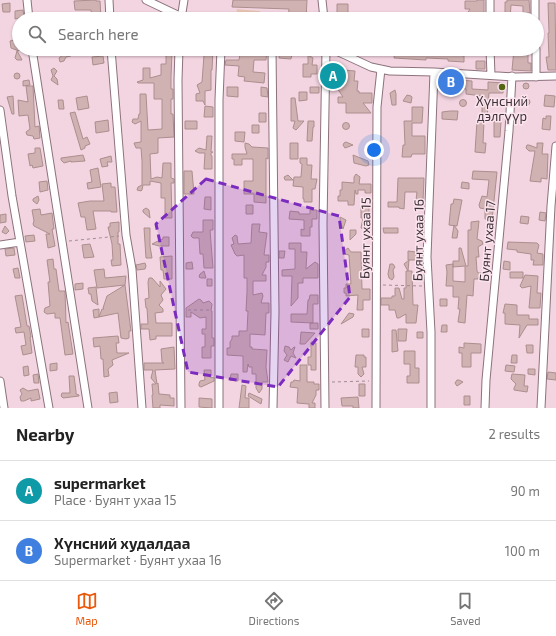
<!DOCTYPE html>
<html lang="en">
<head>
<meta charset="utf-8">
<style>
	body { margin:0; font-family:"Exo 2",sans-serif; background:#f6f6f6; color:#222 }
	.you { position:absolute; left:374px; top:150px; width:14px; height:14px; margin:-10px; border:3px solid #fff; border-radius:50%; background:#1a73e8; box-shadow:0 0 0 6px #1a73e833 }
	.badge { display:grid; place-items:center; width:26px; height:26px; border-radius:50%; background:#ea580c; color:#fff; font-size:13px; font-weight:700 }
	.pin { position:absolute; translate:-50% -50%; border:2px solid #fff; box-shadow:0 1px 4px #0006 }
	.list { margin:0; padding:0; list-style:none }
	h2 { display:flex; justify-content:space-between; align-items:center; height:52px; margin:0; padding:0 16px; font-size:17px }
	h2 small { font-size:13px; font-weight:400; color:#767676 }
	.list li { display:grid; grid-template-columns:26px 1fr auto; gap:12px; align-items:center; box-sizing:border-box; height:60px; padding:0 16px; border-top:1px solid #e0e0e0 }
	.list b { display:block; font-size:15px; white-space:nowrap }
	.list p { margin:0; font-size:13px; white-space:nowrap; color:#767676 }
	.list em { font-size:13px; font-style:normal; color:#767676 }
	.icon { flex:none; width:22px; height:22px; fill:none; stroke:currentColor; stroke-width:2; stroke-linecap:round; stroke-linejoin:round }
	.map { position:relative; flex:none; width:556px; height:408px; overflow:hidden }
	.search { position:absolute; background:#fff; box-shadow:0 1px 3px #0004; left:12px; right:12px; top:12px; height:44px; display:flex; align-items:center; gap:10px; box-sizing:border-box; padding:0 14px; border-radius:22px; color:#767676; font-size:15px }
	.sheet { height:172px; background:#fff }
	nav { display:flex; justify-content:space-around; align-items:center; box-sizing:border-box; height:56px; border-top:1px solid #e0e0e0; background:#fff; font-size:11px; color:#767676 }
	nav a { display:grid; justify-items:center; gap:2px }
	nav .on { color:#ea580c }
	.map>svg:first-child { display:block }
	.green { fill:#e8c4b4 }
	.building { fill:#d1b2b2; stroke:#ac8e8e }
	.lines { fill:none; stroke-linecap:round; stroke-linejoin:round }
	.minor-casing { stroke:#8c727c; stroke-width:9 }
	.path { stroke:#a18c94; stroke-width:1; stroke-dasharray:3 3; stroke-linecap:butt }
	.minor { stroke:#fff; stroke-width:7 }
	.marked { fill:#7b2cbf; fill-opacity:0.2; stroke:#7b2cbf; stroke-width:3; stroke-dasharray:8 5; stroke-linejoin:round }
	.poi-dot { fill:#536611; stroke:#fce4ee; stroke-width:1.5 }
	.labels { text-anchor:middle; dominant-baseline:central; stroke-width:3; stroke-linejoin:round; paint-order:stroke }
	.poi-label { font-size:13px; fill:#3b3035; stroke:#fce4ee }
	.street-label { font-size:13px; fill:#3b3035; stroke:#fce4ee }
</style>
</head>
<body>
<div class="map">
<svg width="556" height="408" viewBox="0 0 556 408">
	<rect width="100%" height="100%" fill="#f3d5e1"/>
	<path class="green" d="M 237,9 L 260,11 L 260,19 L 236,19 Z"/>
	<path class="building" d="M 96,0 L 96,1 L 100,1 L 101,19 L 92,19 L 91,10 L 75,10 L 74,1 Z
		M 233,0 L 307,0 L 306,19 L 288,19 L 289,9 L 232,7 Z
		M 477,0 L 484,0 L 484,17 L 465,17 L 470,9 L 465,9 L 465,1 L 477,1 Z
		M 507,0 L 529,0 L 530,13 L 523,13 L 523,6 L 511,5 L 510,19 L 505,19 L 505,2 L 507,2 Z
		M 10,3 L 10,12 L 3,12 L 2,4 Z
		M 548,3 L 555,3 L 556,70 L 548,70 L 546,57 L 549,57 L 548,33 L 549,33 Z
		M 337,4 L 348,4 L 348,19 L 337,19 Z
		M 23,10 L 24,17 L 15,19 L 15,11 Z
		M 19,39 L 19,51 L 11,48 L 10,41 Z
		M 63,49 L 70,49 L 71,56 L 66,57 L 64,61 L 60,62 L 59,58 L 63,55 Z
		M 166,49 L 172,49 L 172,52 L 171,77 L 171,89 L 173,89 L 173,99 L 171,99 L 171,114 L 173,114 L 174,137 L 158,138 L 158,153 L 150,154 L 151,179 L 157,177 L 162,178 L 163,163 L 171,163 L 171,178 L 174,179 L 174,183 L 171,183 L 172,218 L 165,218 L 165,198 L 161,198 L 161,183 L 150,181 L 150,185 L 143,185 L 142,190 L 141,191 L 137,190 L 138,187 L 142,185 L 142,161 L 141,148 L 136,148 L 134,143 L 141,142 L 141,121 L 135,124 L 132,122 L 133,119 L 138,119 L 139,114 L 140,114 L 140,94 L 146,94 L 148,130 L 162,129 L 162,99 L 154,99 L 154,83 L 138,83 L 137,82 L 143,80 L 143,68 L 150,68 L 150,78 L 161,75 L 161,64 L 166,64 Z
		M 206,49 L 213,49 L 212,70 L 211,70 L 211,90 L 205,91 L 205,105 L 203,101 L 196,101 L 196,94 L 200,93 L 197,85 L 202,82 L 204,55 L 206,55 Z
		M 248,49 L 265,49 L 265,51 L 267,51 L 266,60 L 254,60 L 253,72 L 265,73 L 264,83 L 244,81 L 245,77 L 238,76 L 239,66 L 225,65 L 226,60 L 239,60 L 240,54 L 247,53 Z
		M 280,49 L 293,49 L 291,59 L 279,58 Z
		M 395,49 L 427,49 L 426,53 L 453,54 L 454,49 L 460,49 L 460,55 L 464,56 L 464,62 L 448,61 L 448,59 L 426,58 L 426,60 L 394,58 Z
		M 514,49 L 520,49 L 520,54 L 528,54 L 528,63 L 531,63 L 531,71 L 512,70 Z
		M 17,51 L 20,56 L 22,60 L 17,60 L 15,58 Z
		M 308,55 L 313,58 L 312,65 L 317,65 L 317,74 L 311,74 L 311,77 L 303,77 L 303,64 L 308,64 Z
		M 103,56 L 104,63 L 93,65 L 92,57 Z
		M 476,61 L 485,61 L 485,69 L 476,69 Z
		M 54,68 L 57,71 L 54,76 L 57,79 L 58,85 L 51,80 L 53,76 L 51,70 Z
		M 331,69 L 355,71 L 354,81 L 358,81 L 357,91 L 359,91 L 359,93 L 372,93 L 372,103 L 363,103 L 371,113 L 346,113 L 346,103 L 338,103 L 338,97 L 343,97 L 337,88 L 337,82 L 330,82 Z
		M14 76a3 3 0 1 1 6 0a3 3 0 1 1-6 0Z
		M 448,79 L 472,81 L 472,89 L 488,90 L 488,82 L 504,83 L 503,93 L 489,93 L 487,119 L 482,119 L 482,96 L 466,94 L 466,89 L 462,88 L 448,87 Z
		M 29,80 L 30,85 L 23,86 L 23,81 Z
		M523 86a3 3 0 1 1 6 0a3 3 0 1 1-6 0Z
		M 26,86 L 33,86 L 35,127 L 39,126 L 40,138 L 34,139 L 33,136 L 27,135 L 26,132 L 30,129 L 28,115 L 19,116 L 18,100 L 28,102 Z
		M 227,87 L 238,87 L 238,97 L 227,96 Z
		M 261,87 L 267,88 L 268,97 L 261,96 Z
		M 310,87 L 319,87 L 319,93 L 310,93 Z
		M 395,90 L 396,94 L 396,105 L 392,105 L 390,93 Z
		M 299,92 L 307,92 L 307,100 L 299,101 Z
		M 407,95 L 411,96 L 412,97 L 411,103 L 403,101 Z
		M 545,95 L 555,96 L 554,107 L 544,106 Z
		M 13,96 L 14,114 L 12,114 L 7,97 Z
		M 87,96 L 89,108 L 78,110 L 76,98 Z
		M 291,98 L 295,98 L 298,121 L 304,121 L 296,130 L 293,128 L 295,121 L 291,121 Z
		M524 102a3 3 0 1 1 6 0a3 3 0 1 1-6 0Z
		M459.5 103a3.5 3.5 0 1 1 7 0a3.5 3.5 0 1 1-7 0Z
		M 58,100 L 63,100 L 64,109 L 59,109 Z
		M 205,106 L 213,107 L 213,117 L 204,117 Z
		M 412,107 L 423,107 L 422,123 L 412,123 L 412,136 L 425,136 L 425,154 L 412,154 L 411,157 L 402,157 L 403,145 L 405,145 L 404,121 L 412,121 Z
		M 450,111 L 458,111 L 457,120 L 442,119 L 442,112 Z
		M 75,112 L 83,139 L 87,137 L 90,144 L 85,146 L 85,148 L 81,150 L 70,113 Z
		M 259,113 L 266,113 L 266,122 L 259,122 Z
		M 546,116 L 551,116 L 550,130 L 542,129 L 543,118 L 546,119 Z
		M 108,120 L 109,131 L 96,133 L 95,122 Z
		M 497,120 L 499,120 L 501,122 L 500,137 L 494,137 L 494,122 Z
		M 185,121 L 197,121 L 197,129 L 185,129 Z
		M 308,121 L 314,121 L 314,127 L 313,127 L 312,141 L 307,141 Z
		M 477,121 L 484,121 L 483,143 L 486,143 L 485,153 L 475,152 Z
		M342.5 126a3.5 3.5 0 1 1 7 0a3.5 3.5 0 1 1-7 0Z
		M 252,125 L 259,125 L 259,133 L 252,133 Z
		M 235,132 L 245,132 L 244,142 L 235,141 Z
		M 207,136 L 212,136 L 211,152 L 213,152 L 211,153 L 211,156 L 212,156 L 212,169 L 204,169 L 205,153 L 199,153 L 195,151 L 199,148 L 206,150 Z
		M 346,142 L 353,145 L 345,148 L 343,145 L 344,143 Z
		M 245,143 L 249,144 L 252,147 L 268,148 L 268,159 L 266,158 L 266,203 L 254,202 L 254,194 L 244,194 L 244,181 L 253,181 L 253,159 L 242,159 L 242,165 L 234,165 L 234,159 L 232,159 L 232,154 L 247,154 L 245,147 Z
		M 290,143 L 298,143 L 298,159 L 290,159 Z
		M 537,143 L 543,143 L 542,154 L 548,154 L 547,179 L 541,178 L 541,182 L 530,181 L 535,151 L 529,151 L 526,148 L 527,145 L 529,145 L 537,148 Z
		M 35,148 L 40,148 L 43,166 L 33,168 L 32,165 L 30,166 L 28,154 L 35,153 Z
		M 83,155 L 85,161 L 71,162 L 71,161 L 64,163 L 61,160 L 61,158 Z
		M 353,155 L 368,161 L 369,165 L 366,166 L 354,163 Z
		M 111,156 L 112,162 L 107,162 L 108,166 L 102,167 L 100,159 Z
		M 300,158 L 307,158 L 307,165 L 312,165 L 311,179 L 317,179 L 315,189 L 312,189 L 312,202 L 304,202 L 304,199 L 303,199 L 303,187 L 293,186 L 294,177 L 301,177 L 302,164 L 300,163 Z
		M 98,168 L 101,187 L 88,189 L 87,183 L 92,182 L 90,170 Z
		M 184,171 L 192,171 L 194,194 L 184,194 Z
		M 473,171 L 497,172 L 492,220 L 485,219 L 485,209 L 480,208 L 479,205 L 482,196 L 487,197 L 489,180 L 472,179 Z
		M 356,174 L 360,177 L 359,184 L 371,184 L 371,193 L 365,193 L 365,190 L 358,190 L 358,194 L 356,194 L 355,190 L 354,205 L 348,205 L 348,201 L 338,201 L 338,196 L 340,196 L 340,190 L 342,190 L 342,182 L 354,183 L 354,177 Z
		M 288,175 L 293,180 L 285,180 L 284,177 Z
		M 398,178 L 424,178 L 423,201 L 416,200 L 417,192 L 405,192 L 404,209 L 399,208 L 399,207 L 388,207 L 388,202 L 397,202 Z
		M 47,181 L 48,190 L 40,192 L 39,182 Z
		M 462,182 L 469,183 L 469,189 L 461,188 Z
		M 111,183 L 111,187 L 115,187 L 117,212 L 111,212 L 111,211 L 93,211 L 96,229 L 87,230 L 85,217 L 81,217 L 78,203 L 90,201 L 104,201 L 102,184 Z
		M 38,196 L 39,200 L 37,204 L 33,201 L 33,199 Z
		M 205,197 L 211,197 L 211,210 L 204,209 Z
		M 454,199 L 462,200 L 457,226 L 449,225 L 451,204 L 453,204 Z
		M 246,205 L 253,205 L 253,214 L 246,214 Z
		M 361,206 L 369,206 L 369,218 L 365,218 L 367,226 L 365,229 L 361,228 L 363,218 L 361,218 Z
		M 146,208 L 149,210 L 150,218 L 143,212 L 143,210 Z
		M 40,209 L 41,215 L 52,213 L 54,229 L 52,229 L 55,246 L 48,248 L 46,234 L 50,234 L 34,226 L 33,224 L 34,221 L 32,210 Z
		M 310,210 L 317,210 L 317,219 L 312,219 L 312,227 L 310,227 L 310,236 L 301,236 L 301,229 L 304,230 L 304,220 L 289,219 L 290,211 L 299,212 L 299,214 L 310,214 Z
		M 540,212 L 546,213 L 545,221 L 539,220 Z
		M 6,214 L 6,222 L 0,223 L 0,215 Z
		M 521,216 L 529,217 L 528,224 L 520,223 Z
		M 340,217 L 346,220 L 343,229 L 340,221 Z
		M 203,220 L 213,220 L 213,230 L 210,230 L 213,268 L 204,268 L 203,254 L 200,254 L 199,238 L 193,238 L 191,236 L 193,232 L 203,232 Z
		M 479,221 L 477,239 L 482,241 L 483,244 L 478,247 L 479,257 L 476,257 L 477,271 L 478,273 L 485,273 L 487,276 L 485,279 L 478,278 L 478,279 L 474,279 L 473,296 L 467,295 L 465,323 L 458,322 L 460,309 L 458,309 L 459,297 L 453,297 L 453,286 L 446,286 L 447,272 L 446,265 L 453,264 L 453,281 L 465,282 L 465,266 L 453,267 L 453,261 L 459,261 L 459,248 L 461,248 L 466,266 L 468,266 L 468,230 L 471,230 L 471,222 Z
		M 119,222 L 119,232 L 118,232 L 118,244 L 120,244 L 121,265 L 112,266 L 111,260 L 113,260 L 112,244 L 108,227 L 110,227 L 110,223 Z
		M 252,224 L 260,224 L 259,232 L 267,233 L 264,255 L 269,255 L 269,262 L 266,262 L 266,267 L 262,275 L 266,275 L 266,281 L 253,281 L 253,295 L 262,293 L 263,296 L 261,303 L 269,303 L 269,313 L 266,313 L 265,335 L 250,334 L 250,347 L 252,347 L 252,349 L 267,350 L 266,367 L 268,382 L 262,382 L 262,389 L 259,393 L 256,388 L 256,374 L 252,374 L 252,367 L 249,367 L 248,364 L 247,372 L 243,372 L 243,356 L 227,355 L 227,348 L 230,348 L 230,342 L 232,339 L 232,336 L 239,336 L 239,331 L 247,331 L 248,311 L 246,311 L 247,292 L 247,278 L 244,278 L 244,255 L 237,256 L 235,254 L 231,245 L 234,244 L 232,238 L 235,235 L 237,236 L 238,244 L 251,243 Z
		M 454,225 L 458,231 L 457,238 L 452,238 Z
		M 5,226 L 9,231 L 6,234 L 2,232 Z
		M 144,228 L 150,228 L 150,246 L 152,258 L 146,258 Z
		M 383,228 L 398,228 L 398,233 L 384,233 Z
		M 350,230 L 356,230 L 356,234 L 350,240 Z
		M 34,235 L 35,241 L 26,242 L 25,236 Z
		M 163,237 L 169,237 L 169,246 L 159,246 L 152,244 L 158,241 L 163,239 Z
		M 508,242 L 537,243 L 539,245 L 537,253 L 543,254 L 543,265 L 533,265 L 534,260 L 531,260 L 531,254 L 517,252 L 517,250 L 507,249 Z
		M 289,243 L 301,243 L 301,252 L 307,252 L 306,269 L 315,262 L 318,264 L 318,278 L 303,278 L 303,283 L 298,283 L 298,298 L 291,306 L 292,276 L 282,276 L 282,270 L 295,269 L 295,249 L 289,249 Z
		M 90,244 L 94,257 L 84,258 L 82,245 Z
		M 14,248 L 15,255 L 6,256 L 5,249 Z
		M 348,248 L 351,252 L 361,252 L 362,289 L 370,289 L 370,300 L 363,300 L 363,310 L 357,310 L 358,295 L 346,296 L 346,293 L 344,293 L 344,288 L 346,288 L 346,284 L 351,284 L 349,255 L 345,254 L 344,251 Z
		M 279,251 L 285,251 L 284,258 L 279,258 Z
		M 408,251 L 416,252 L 416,260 L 408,260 Z
		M 172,256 L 172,279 L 164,279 L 163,270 L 161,270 L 160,257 Z
		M 53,259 L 54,269 L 56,269 L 59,291 L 65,291 L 66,323 L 68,322 L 73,354 L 65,355 L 60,318 L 55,318 L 55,313 L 47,314 L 44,312 L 45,308 L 50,306 L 48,282 L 50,282 L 47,260 Z
		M 409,260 L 408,271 L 412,271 L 413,305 L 418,305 L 416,323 L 406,323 L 406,314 L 399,318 L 397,318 L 395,310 L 389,310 L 389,305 L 381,305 L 381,298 L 392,298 L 392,296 L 395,296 L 395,288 L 399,288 L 402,299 L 404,299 L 404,288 L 406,288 L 406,271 L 408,271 L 404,264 Z
		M 504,261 L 510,262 L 510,270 L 503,269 Z
		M 192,262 L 193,269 L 186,269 L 186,263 Z
		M 145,263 L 146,266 L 145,269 L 137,270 L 136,265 Z
		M 390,264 L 393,264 L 395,267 L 393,270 L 394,277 L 392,280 L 389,278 L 388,274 Z
		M 18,268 L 20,278 L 15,278 L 13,269 Z
		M 104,269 L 105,278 L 126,276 L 125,285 L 97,288 L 94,270 Z
		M 204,271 L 206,278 L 201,278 L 199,277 L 200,274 Z
		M 510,272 L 523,272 L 523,278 L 510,278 Z
		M 525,275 L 538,276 L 537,293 L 541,293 L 540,308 L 529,308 L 531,286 L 522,288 L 520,286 Z
		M 149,278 L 152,278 L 160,287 L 160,281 L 166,289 L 161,295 L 163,300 L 159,305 L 163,309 L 163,312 L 155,313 L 156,323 L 172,323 L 172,336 L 156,336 L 156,339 L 150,340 L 149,329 L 141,329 L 141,324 L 148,324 L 147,308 L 146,308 L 145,299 L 149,298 L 148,282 Z
		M 207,279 L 212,279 L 212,286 L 207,286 Z
		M 83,283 L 83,289 L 75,290 L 75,284 Z
		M 125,285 L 131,331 L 129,331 L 129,338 L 126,339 L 121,338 L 118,313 L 94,318 L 93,310 L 99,309 L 99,317 L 102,309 L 104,309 L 103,308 L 107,296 Z
		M 96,287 L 98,305 L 92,301 L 91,294 L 89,294 L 88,288 Z
		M 22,295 L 27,326 L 29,326 L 31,337 L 30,337 L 32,353 L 23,355 L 21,346 L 26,345 L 24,332 L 16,333 L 15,328 L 21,327 L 15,296 Z
		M 310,295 L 318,295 L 318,304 L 313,304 L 313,323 L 291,322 L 291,314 L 307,314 L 308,300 L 309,300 Z
		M 199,299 L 201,300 L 203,303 L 209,301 L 212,304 L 211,311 L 212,311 L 212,338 L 214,338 L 214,346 L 211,346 L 211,358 L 202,358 L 202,347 L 205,347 L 205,334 L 202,334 L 202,329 L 206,329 L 206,317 L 200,318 L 191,312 L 191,317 L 186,317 L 186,308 Z
		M 440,299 L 447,299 L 447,306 L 440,306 Z
		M 505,304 L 517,305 L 517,315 L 529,315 L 529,319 L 538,319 L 538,325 L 527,325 L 519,338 L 520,325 L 505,324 L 505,313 L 503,313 Z
		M 349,313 L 354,314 L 353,317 L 341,324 Z
		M 310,323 L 318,323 L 318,329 L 310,329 Z
		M 442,325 L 447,325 L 447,332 L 441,332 Z
		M 362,329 L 369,329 L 369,337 L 362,337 Z
		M 398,329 L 407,329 L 406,341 L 398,341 Z
		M 392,330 L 396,330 L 398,351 L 392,352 Z
		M 301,332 L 315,333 L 305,344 L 300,344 Z
		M 417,332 L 423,332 L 423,338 L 417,338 Z
		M 118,336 L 119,343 L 116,343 L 117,353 L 129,353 L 112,360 L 113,365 L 108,369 L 109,376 L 104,377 L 103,359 L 101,359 L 100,346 L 94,347 L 93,338 Z
		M 311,342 L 316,343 L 316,370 L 311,370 L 311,365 L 308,365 L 308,357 L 311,357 Z
		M 464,343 L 481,344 L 481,353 L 471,353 L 471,367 L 462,367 L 462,353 L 459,353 L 459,347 L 464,348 Z
		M 526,345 L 533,345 L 533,353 L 527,353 Z
		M 285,346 L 289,347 L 291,350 L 294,347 L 295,347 L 293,353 L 296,358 L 291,356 L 288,362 L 284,360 L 287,355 L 284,351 Z
		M 174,347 L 175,369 L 155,370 L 157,384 L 158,383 L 159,394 L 170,395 L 170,398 L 174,398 L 174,406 L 160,405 L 160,408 L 153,408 L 152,395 L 153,395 L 152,384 L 156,384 L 151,378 L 153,370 L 144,370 L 144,363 L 164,363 L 162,362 L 161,349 Z
		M 404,351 L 415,351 L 415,368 L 419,368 L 419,383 L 407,383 L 407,376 L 410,376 L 410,364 L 404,364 Z
		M 356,355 L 364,355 L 364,357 L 366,357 L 366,367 L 362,367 L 364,374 L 361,377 L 358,374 L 358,367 L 355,367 Z
		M 512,355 L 517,355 L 517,363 L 511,363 Z
		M 57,363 L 57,370 L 50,371 L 50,364 Z
		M 300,365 L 307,365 L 307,382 L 314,382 L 314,384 L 319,384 L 319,390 L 316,390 L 316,395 L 312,403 L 315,403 L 315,408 L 309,408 L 309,404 L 297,403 L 298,388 L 290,387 L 291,382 L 293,382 L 294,380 L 300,381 Z
		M 506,365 L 515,366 L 514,372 L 505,371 Z
		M 28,366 L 29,375 L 24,376 L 23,367 Z
		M 528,369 L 535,369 L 535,375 L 528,374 Z
		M 204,370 L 211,370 L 211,378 L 214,377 L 214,381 L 201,387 L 199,386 L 199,384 L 200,381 L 205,380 Z
		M 548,372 L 556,373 L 556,380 L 547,379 Z
		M 38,374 L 39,383 L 34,383 L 33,375 Z
		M 231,374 L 238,374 L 238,381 L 230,380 Z
		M 512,374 L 525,375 L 524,386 L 528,386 L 527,392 L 514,390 L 514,388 L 516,384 L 511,379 Z
		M 69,376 L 74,376 L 76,391 L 76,394 L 79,395 L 79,396 L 63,398 L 61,396 L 62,393 L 70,393 Z
		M 457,380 L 459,380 L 463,382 L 457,386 L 455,383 Z
		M 359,384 L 365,384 L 365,396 L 359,396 Z
		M 242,385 L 246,386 L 245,398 L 249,398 L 249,408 L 239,408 Z
		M 23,388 L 28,391 L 38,389 L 40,399 L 31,401 L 31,398 L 24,401 L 21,401 L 20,397 L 22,394 L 20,390 Z
		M 117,392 L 118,402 L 110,403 L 109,393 Z
		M 249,393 L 262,399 L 261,404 L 248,396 Z
		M 464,396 L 470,396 L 470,405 L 464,405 Z
		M 358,397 L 359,408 L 353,408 L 353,406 L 342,406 L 341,398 Z
		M 199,398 L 212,399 L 212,408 L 199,407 Z"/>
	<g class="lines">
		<defs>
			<path id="minor" d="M 27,0 L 29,19
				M 109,0 L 110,19
				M 146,0 L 186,19
				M 322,0 L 324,19
				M 490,0 L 490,19
				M 535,0 L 535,19
				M 181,19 L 184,0
				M 32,49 L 88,408
				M 111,49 L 126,235 L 132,269 L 142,408
				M 179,49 L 178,80 L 181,408
				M 272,49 L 275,312 L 273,408
				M 332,49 L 371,67 L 390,71 L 434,72 L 516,77 L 556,76
				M 490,49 L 491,75
				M 536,49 L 536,77
				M 0,110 L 12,196 L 49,408
				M 0,245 L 20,242
				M 0,381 L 4,408
				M 219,408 L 219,100 L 221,49
				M 325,408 L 323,224 L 326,49
				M 376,408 L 377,107 L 381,69
				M 431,408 L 431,332 L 427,257 L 434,72
				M 485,408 L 486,380 L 509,131 L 512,76
				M 541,408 L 551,206 L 556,146"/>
		</defs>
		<use href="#minor" class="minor-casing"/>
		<path class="path" d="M 69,241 L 119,236
			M 383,285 L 422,286
			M 188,310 L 211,310
			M 332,382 L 369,381"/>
		<use href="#minor" class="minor"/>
	</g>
	<path class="marked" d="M 206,179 L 339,216 L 350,297 L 278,387 L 188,372 L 156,224 Z"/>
	<circle class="poi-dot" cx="502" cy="87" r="4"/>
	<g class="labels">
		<g class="poi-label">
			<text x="502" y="101">Хүнсний<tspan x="502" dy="15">дэлгүүр</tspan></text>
		</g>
		<g class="street-label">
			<text transform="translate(365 238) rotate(-89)">Буянт ухаа 15</text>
			<text transform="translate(418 240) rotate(-89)">Буянт ухаа 16</text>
			<text transform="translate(487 241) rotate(-85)">Буянт ухаа 17</text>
		</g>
	</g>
</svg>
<div class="you"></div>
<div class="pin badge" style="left:333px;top:76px;background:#0f9aa8">A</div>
<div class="pin badge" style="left:451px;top:82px;background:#3f7fe0">B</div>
<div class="search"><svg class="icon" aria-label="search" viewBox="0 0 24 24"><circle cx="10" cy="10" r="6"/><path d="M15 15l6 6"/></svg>Search here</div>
</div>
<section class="sheet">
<h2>Nearby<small>2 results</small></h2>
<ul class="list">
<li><span class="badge" style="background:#0f9aa8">A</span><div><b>supermarket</b><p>Place · Буянт ухаа 15</p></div><em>90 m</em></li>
<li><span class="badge" style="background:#3f7fe0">B</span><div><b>Хүнсний худалдаа</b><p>Supermarket · Буянт ухаа 16</p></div><em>100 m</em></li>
</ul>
</section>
<nav>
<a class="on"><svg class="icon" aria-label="map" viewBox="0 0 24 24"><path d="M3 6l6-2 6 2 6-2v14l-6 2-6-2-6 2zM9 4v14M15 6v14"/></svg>Map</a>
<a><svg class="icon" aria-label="directions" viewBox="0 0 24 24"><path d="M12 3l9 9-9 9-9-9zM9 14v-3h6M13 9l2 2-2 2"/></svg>Directions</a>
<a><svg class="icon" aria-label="saved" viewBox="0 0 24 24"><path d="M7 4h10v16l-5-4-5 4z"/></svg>Saved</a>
</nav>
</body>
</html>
